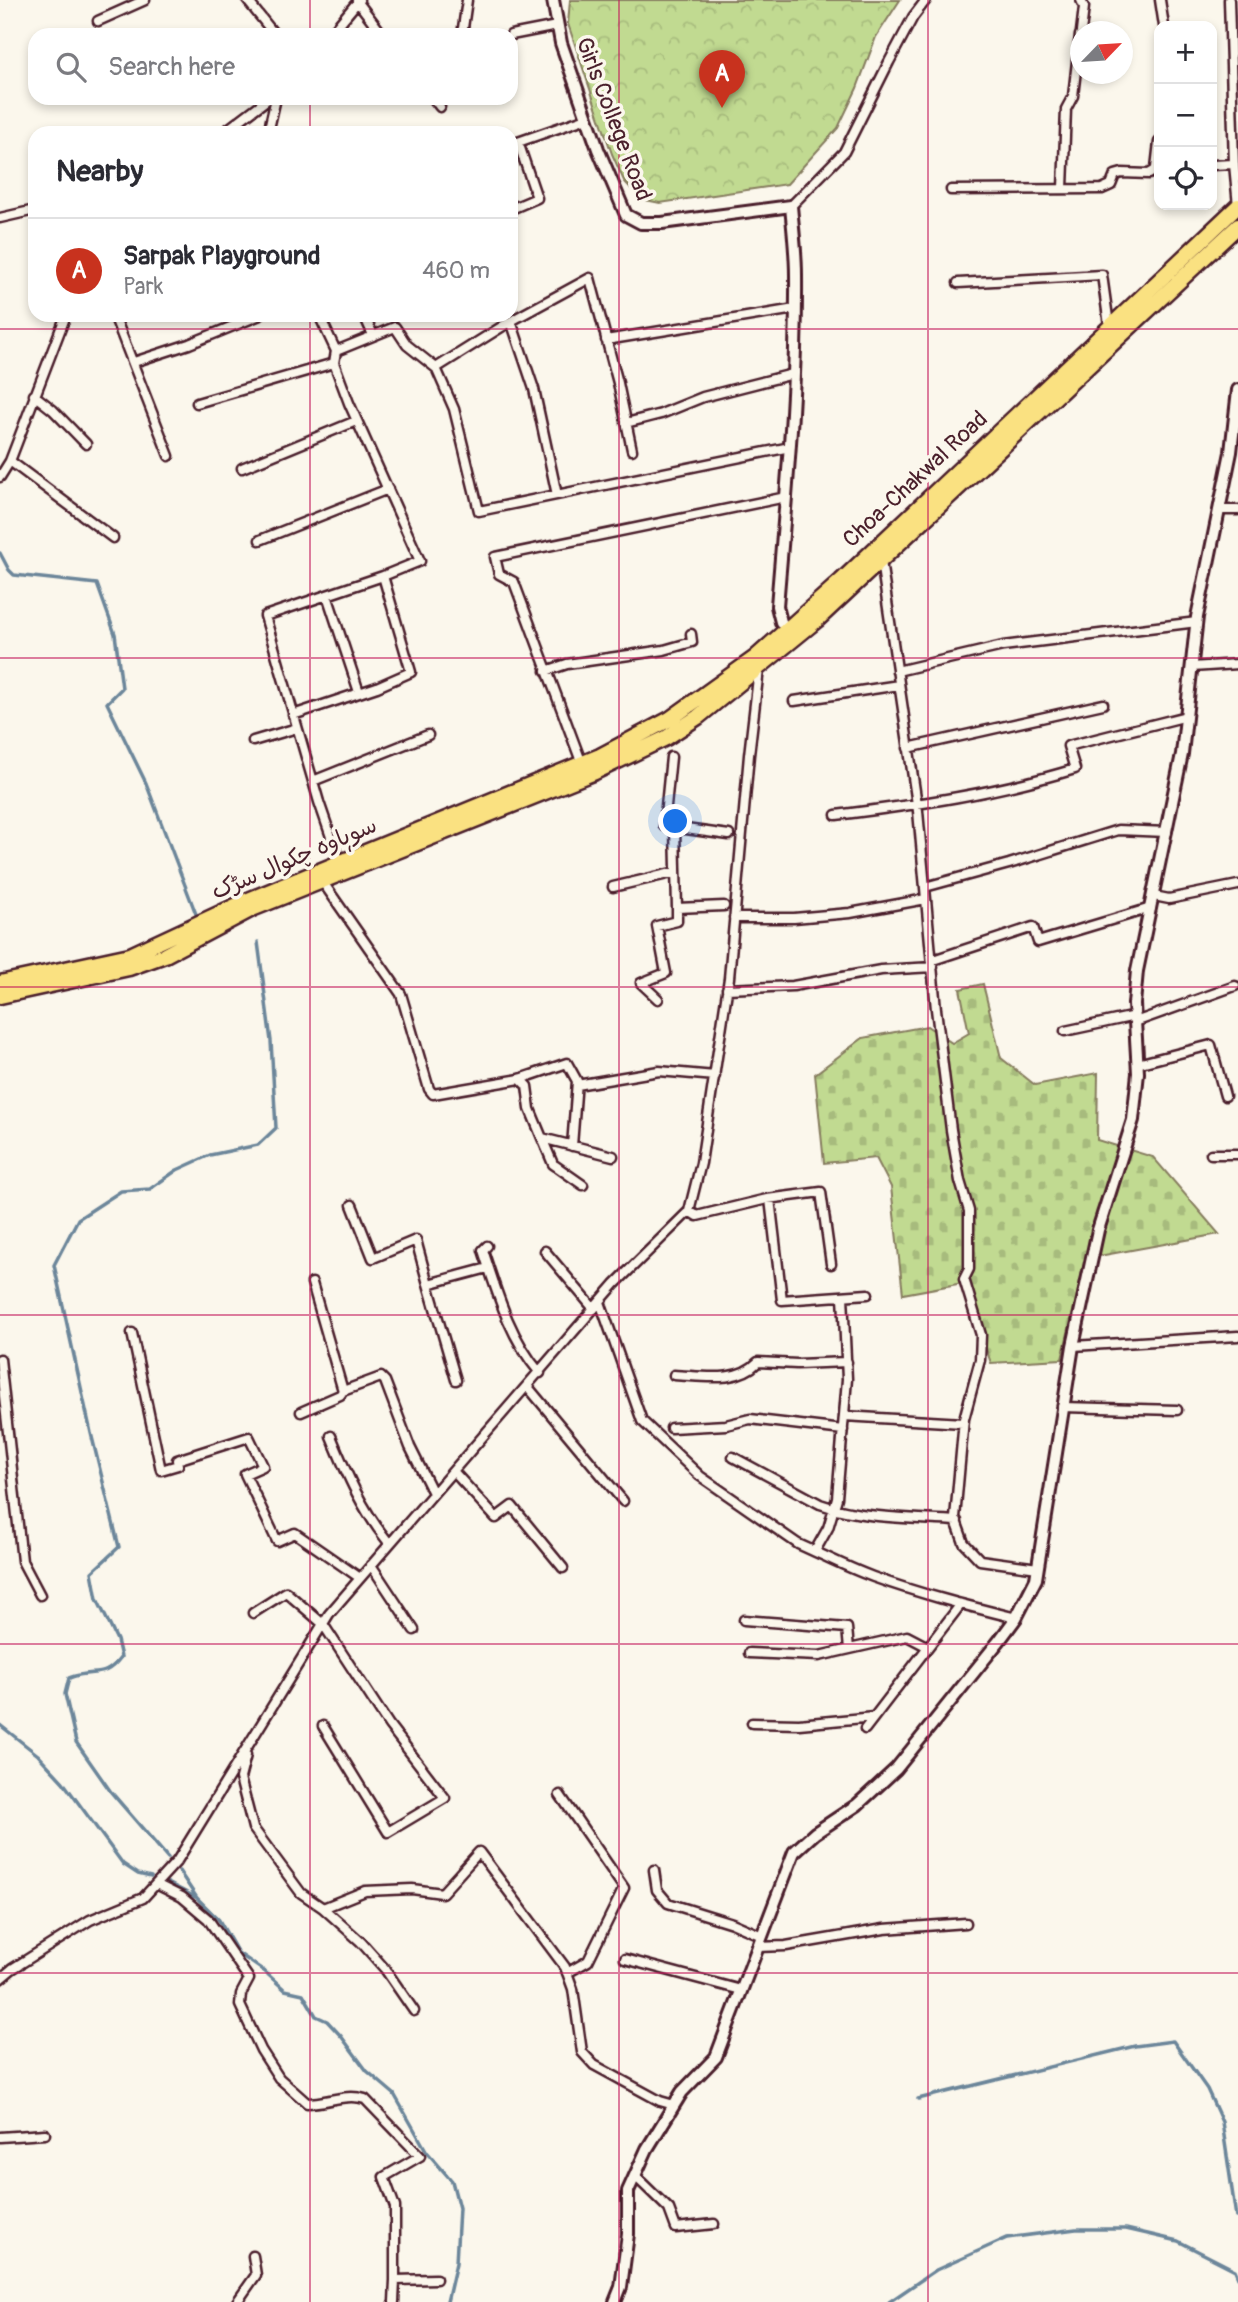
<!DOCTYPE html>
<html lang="en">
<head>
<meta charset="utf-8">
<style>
	body { margin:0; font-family:Pangolin,"Playpen Sans Arabic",sans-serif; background:#f7f7f7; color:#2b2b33 }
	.controls { position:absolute; right:21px; top:21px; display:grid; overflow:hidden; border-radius:14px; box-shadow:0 4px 10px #0003 }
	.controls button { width:63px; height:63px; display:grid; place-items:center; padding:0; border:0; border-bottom:2px solid #e1e1e2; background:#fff; color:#2b2b33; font:35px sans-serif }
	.compass { position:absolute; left:1070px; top:21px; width:63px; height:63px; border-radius:50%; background:#fff; box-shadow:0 4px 10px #0003; rotate:65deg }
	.you { position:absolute; left:676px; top:822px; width:24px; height:24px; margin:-18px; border:5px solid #fff; border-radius:50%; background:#1a73e8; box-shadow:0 0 0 10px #1a73e833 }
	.badge { display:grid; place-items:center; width:46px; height:46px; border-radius:50%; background:#c8321e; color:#fff; font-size:23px; font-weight:700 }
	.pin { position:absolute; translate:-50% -58px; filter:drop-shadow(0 2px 4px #0008) }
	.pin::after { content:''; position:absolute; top:37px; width:24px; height:21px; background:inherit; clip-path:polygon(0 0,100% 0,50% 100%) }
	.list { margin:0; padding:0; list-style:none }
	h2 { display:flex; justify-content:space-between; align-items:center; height:91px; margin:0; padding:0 28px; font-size:30px }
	h2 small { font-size:23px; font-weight:400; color:#7c7c81 }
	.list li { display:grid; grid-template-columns:46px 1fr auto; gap:21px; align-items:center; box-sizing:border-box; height:105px; padding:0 28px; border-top:2px solid #e1e1e2 }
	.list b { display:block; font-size:26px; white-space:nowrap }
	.list p { margin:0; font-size:23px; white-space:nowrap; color:#7c7c81 }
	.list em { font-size:23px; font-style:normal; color:#7c7c81 }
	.icon { flex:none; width:38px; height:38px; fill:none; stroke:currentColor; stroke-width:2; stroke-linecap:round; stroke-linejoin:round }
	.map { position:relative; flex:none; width:1238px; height:2302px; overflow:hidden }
	.search { position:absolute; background:#fff; box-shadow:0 4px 10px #0003; left:28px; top:28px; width:490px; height:77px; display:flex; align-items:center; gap:18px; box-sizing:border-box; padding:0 24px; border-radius:21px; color:#7c7c81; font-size:26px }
	.panel { position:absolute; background:#fff; box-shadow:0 4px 10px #0003; left:28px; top:126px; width:490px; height:196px; border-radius:21px }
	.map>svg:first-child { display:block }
	.forest { fill:url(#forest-crowns); stroke:#867c5e; stroke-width:2 }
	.cemetery { fill:url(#cemetery-stones); stroke:#867c5e; stroke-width:2 }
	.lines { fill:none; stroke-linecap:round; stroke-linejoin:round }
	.stream { stroke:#6c869a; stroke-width:3.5 }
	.street-casing { stroke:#4a1f2b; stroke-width:13 }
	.secondary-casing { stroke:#4a1f2b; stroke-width:16 }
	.highway-casing { stroke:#4a1f2b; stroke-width:19 }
	.street { stroke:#fbf7ec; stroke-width:8 }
	.secondary { stroke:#fbf7ec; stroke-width:10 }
	.highway { stroke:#fae181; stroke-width:14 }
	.grid { fill:none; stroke:#c2185b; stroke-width:2; stroke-opacity:0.55 }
	.labels { text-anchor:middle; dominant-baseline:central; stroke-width:7; stroke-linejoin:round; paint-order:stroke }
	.street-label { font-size:23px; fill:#4a1f2b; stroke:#fbf7ec }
</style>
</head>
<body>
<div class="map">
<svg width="1238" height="2302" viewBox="0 0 1238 2302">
	<defs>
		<pattern id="forest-crowns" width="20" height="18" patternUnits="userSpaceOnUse" patternTransform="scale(1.75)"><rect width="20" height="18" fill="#c1da91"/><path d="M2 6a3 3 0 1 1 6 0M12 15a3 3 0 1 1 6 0" fill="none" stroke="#a7bb7d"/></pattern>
		<pattern id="cemetery-stones" width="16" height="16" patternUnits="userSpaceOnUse" patternTransform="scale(1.75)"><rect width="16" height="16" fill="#c1da91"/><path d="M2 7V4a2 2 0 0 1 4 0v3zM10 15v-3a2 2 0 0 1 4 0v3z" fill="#a7bb7d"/></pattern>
	</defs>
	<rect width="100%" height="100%" fill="#fbf7ec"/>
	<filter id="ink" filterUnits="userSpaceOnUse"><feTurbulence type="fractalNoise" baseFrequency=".0143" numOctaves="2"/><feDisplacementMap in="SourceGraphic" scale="14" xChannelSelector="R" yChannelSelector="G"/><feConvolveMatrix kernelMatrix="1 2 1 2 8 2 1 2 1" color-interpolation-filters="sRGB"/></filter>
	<g filter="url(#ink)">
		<path class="forest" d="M 570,0 L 900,0 L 876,37 L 857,88 L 838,128 L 787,184 L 660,203 L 641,199 L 624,181 L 612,154 L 568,24 Z"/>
		<path class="cemetery" d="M 983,984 L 1001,1058 L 1035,1085 L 1098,1073 L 1097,1140 L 1153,1157 L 1219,1234 L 1099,1256 L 1086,1255 L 1062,1359 L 991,1363 L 963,1283 L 903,1294 L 891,1187 L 876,1158 L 824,1163 L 815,1074 L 863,1038 L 927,1026 L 952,1043 L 969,1033 L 960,989 Z"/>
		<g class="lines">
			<path class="stream" d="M 0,553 L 9,570 L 14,575 L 97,584 L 115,634 L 122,688 L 107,703 L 146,783 L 196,914
				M 0,1725 L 38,1755 L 63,1782 L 123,1864 L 138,1874 L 151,1877
				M 168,1858 L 111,1792 L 76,1742 L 65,1694 L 69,1678 C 95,1668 103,1681 121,1657 L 117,1640 L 97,1599 L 92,1572 L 119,1547 L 91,1433 L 54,1265 L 78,1219 L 121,1191 L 150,1189 L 177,1170 L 210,1155 L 258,1145 L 276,1128 L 271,1041 L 258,942
				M 179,1871 L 197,1898 L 219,1920 L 238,1953 L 264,1971 L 285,1990 L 303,1994 L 316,2016 L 327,2021 L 341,2036 L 367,2071 L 394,2094 L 427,2152 L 452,2181 L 459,2208 L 456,2263 L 447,2302
				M 166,1882 L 195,1897
				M 918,2099 L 1135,2046 L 1173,2041 L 1207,2089 L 1222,2122 L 1236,2217
				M 889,2302 L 936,2270 L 1007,2238 L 1076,2229 L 1126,2229 L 1178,2241 L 1235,2270 L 1238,2277"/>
			<defs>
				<path id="street" d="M 247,0 L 275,35
					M 1081,0 L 1084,7 L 1081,32
					M 1160,0 L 1164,26
					M 1229,0 L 1234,164 L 1238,206
					M 357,1 L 383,35
					M 98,21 L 145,0
					M 330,35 L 359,0
					M 462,35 L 467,0
					M 511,35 L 557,26
					M 433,98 L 440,107
					M 223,133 L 269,98
					M 268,133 L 276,98
					M 1212,165 L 1234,164
					M 1156,168 L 1159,142
					M 1063,188 L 1066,109 L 1073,96 L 1080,35
					M 951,190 L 1102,189 L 1111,185 L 1115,175 L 1122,173 L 1149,174 L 1159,168
					M 791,206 L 844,152 L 889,62 L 913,17 L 926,0
					M 511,209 L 537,198 L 518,142 L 587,118
					M 0,218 L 35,210
					M 958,283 L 1102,275 L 1109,325
					M 114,315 L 169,456
					M 319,315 L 336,351 L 395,327 L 407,345 L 436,368 L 454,409 L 479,511 L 790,447
					M 364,315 L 373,335
					M 511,321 L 534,389 L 557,495
					M 606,340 L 795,309
					M 134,362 L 189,344 L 260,315
					M 436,368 L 511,321 L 590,278 L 618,383 L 632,450
					M 34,395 L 53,410 L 86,444
					M 197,403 L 334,363
					M 626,423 L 661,414 L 703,397 L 793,374
					M 10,461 L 113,538
					M 242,468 L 356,421
					M 0,477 L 10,461 L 66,315
					M 1219,510 L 1238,510
					M 260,540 L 388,489
					M 881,561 L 918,811 L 936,1009 L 951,1130 L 960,1181 L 969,1211 L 969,1269 L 964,1279 L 981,1335 L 980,1360 L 964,1419 L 955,1518 L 964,1543 L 980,1560 L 1038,1568
					M 327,595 L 359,692
					M 1192,667 L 1238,664
					M 546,671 L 567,664 L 664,650 L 692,642 L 691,634
					M 897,671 L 1003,646 L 1197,622
					M 794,701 L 899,685
					M 293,715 L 377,687 L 411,672 L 383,576 L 420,561 L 349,403 L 334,363 L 336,351
					M 253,741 L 297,728
					M 908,748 L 1103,704
					M 671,757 L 664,826 L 729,835
					M 582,764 L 514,582 L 499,574 L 495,557 L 786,497
					M 313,781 L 428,735
					M 836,815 C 917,805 997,793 1075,769 L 1068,746 L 1187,716
					M 675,828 L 677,908
					M 340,863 L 319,802 L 265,616 L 383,576
					M 322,881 L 401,994 L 429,1089 L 433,1094 L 520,1079 L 567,1063 L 577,1081 L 572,1146
					M 613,887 L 676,872
					M 925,887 L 1009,864 L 1118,830 L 1167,832
					M 1154,896 L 1169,899 L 1238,885
					M 734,918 L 794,918 L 850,913 L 926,899
					M 933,960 L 1033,927 L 1038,942 L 1151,908
					M 727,989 L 793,986 L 881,970 L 933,967
					M 658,999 L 641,983 L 666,973 L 657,926 L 677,921 L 677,908 L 724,906
					M 1135,1022 L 1235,986
					M 1065,1031 L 1135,1016
					M 1137,1064 L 1211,1045 L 1225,1096
					M 520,1079 L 527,1086 L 530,1109 L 542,1138 L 613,1156
					M 577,1085 L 659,1071 L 715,1076
					M 542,1138 L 553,1164 L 583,1185
					M 1211,1154 L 1238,1154
					M 770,1199 L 782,1300 L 868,1294
					M 352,1205 L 373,1258 L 416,1240 L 428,1284
					M 689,1211 L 697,1216 L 767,1199 L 821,1192 L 831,1264
					M 487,1246 L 483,1250 C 497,1293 510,1338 540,1373
					M 545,1251 L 594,1309
					M 312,1283 L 343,1391 L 381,1377 L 385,1381 L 410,1447 L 433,1493
					M 600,1302 L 642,1421 L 700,1476 L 798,1544 C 823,1555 848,1568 873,1577 C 920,1594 968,1606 1016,1618
					M 132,1333 L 161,1470 L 178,1465 L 177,1460 L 249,1437 L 263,1466 L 245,1474 L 277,1541 L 295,1533 L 360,1578
					M 1073,1346 L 1238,1336
					M 0,1359 L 22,1561 L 40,1595
					M 674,1375 C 702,1376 737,1384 758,1362 L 797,1364 L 847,1362
					M 456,1380 L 428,1284 L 488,1268
					M 528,1387 L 623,1501
					M 1062,1407 L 1177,1410
					M 301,1412 L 340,1395 L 343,1391
					M 844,1416 L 963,1423
					M 671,1428 L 726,1425 L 750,1419 L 843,1430
					M 331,1436 C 347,1475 362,1510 389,1543
					M 733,1457 L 820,1504 C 862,1519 912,1518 957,1521
					M 453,1471 L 496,1518 L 512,1506 L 563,1568
					M 815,1551 L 828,1528 L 837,1498 L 847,1379 L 843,1296
					M 371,1565 L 414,1630
					M 253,1613 L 286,1592 L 323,1624 L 389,1725 L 445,1798 L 388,1832 L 323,1726
					M 744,1620 L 847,1628 L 849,1649
					M 749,1653 L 819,1656 L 907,1636 L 928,1647
					M 752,1723 L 799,1724 L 874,1717
					M 865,1729 L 961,1604
					M 246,1755 L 240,1778 L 253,1828 L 301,1893 L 323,1908 L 365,1891 L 412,1889 L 442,1893 L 479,1852 L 565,1967 L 573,1989 L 582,2052 L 594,2065 L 660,2101 L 674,2105
					M 560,1795 L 624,1888 L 588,1961 L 567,1973
					M 654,1870 L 657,1890 L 668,1903 L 732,1923 L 762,1936
					M 156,1884 L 182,1897 L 208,1919 L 249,1979 L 241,1994 L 240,2005 L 261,2050 L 279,2078 L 307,2103 C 328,2103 345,2093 365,2099 L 420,2156 L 384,2177 L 395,2207 L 395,2280 L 436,2279
					M 323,1908 L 361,1942 L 385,1969 L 414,2011
					M 757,1947 L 786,1946 L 884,1929 L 966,1923
					M 625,1959 L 741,1990
					M 0,1979 L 12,1969 L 90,1920 L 143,1898 L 177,1861 L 329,1614 L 615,1284 L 689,1211 L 701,1163 L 729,978 L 749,755 L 759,669
					M 0,2137 L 45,2134
					M 635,2176 L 669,2209 L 676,2228 L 714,2224
					M 237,2302 L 256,2275 L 253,2256
					M 394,2302 L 395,2280"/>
				<path id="secondary" d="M 553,0 L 561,43 L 598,149 L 626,215 L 641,223 L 662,223 L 791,206 C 793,229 796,252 796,275 C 797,385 786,496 777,606 L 781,622 L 791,635
					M 615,2302 L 621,2287 L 628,2234 L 628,2191 L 647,2149 L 682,2092 L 716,2057 L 794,1852 L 815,1833 L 857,1805 L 896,1769 L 999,1641 L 1016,1618 L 1036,1579 L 1073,1346 L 1098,1230 L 1133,1120 L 1138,1073 L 1134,1004 L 1137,971 L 1182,754 L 1197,617 L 1231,452 L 1238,390"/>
				<path id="highway" d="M 0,983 L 130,955 L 246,901 L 600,756 L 670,719 L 755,658 L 841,581 L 1238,206
					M 0,996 L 129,968 L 165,955 L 252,909 L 595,772 L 666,738 L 698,717 L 817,620 L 1238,226"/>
			</defs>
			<use href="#street" class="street-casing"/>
			<use href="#secondary" class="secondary-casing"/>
			<use href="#highway" class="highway-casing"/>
			<use href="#street" class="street"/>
			<use href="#secondary" class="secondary"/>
			<use href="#highway" class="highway"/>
		</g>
	</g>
	<path class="grid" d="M 310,0 L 310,35M 619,0 L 619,2302M 928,0 L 928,2302M 310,98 L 310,133M 310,315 L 310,2302M 0,329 L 1238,329M 0,658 L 1238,658M 0,987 L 1238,987M 0,1315 L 1238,1315M 0,1644 L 1238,1644M 0,1973 L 1238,1973"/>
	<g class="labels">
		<g class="street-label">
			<text transform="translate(614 119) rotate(69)">Girls College Road</text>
			<text transform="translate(915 479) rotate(-43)">Choa-Chakwal Road</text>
			<text transform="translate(294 858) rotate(-23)">سوہاوہ چکوال سڑک</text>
		</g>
	</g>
</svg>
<div class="controls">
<button>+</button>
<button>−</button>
<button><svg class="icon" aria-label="locate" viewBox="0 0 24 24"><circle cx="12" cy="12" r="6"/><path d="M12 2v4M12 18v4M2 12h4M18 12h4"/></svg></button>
</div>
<svg class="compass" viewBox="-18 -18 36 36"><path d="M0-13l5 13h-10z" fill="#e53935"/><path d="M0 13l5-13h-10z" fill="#7c7c81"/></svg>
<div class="you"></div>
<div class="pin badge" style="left:722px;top:108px">A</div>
<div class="search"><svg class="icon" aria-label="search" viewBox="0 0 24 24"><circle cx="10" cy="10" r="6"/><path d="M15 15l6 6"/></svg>Search here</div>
<section class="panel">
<h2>Nearby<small></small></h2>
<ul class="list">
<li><span class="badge">A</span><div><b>Sarpak Playground</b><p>Park</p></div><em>460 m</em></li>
</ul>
</section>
</div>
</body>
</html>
